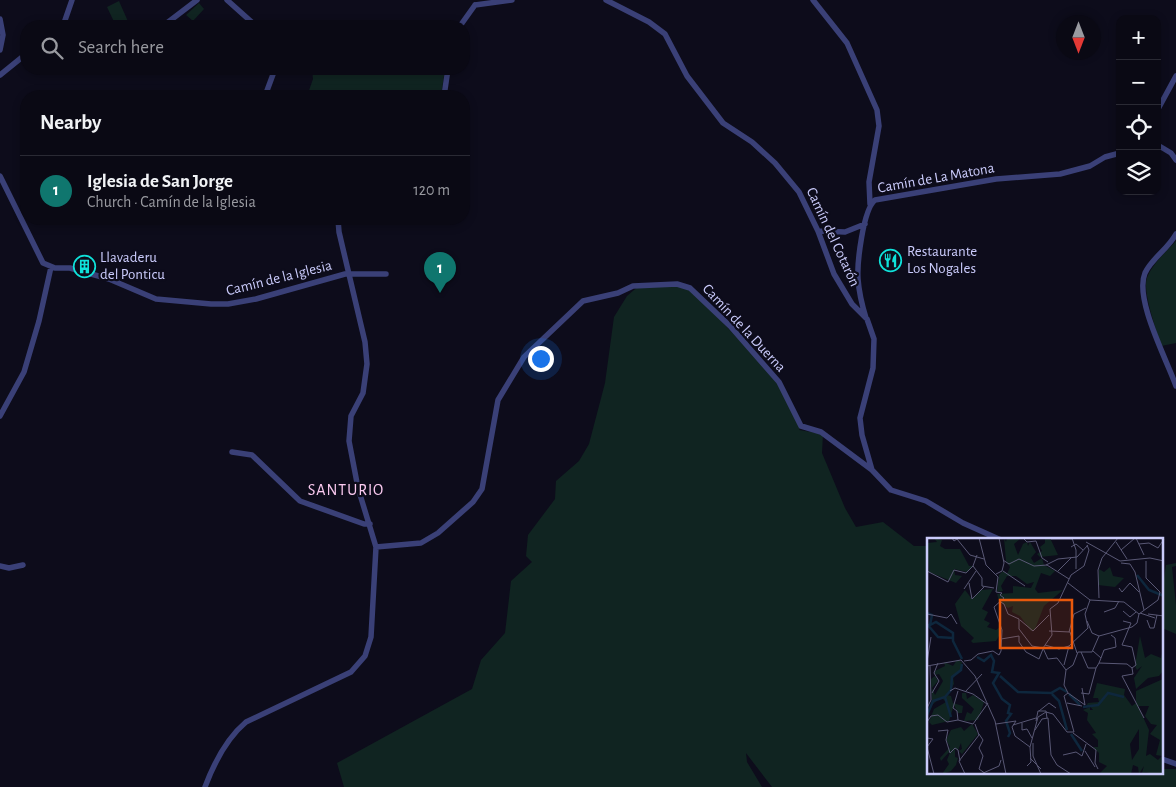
<!DOCTYPE html>
<html lang="en">
<head>
<meta charset="utf-8">
<style>
	body { margin:0; font-family:"Alegreya Sans",sans-serif; background:#13121d; color:#f1f3f6 }
	.controls { position:absolute; right:15px; top:15px; display:grid; overflow:hidden; border-radius:10px; box-shadow:0 2px 8px #0003 }
	.controls button { width:45px; height:45px; display:grid; place-items:center; padding:0; border:0; border-bottom:1px solid #2a2a34; background:#0a0914; color:#f1f3f6; font:25px sans-serif }
	.compass { position:absolute; left:1056px; top:15px; width:45px; height:45px; border-radius:50%; background:#0a0914; box-shadow:0 2px 8px #0003; rotate:180deg }
	.you { position:absolute; left:540px; top:358px; width:18px; height:18px; margin:-12px; border:4px solid #fff; border-radius:50%; background:#1a73e8; box-shadow:0 0 0 8px #1a73e833 }
	.badge { display:grid; place-items:center; width:32px; height:32px; border-radius:50%; background:#0f766e; color:#fff; font-size:16px; font-weight:700 }
	.pin { position:absolute; translate:-50% -41px; filter:drop-shadow(0 1px 2px #0008) }
	.pin::after { content:''; position:absolute; top:26px; width:18px; height:15px; background:inherit; clip-path:polygon(0 0,100% 0,50% 100%) }
	.list { margin:0; padding:0; list-style:none }
	h2 { display:flex; justify-content:space-between; align-items:center; height:65px; margin:0; padding:0 20px; font-size:21px }
	h2 small { font-size:16px; font-weight:400; color:#999aa0 }
	.list li { display:grid; grid-template-columns:32px 1fr auto; gap:15px; align-items:center; box-sizing:border-box; height:70px; padding:0 20px; border-top:1px solid #2a2a34 }
	.list b { display:block; font-size:19px; white-space:nowrap }
	.list p { margin:0; font-size:16px; white-space:nowrap; color:#999aa0 }
	.list em { font-size:16px; font-style:normal; color:#999aa0 }
	.icon { flex:none; width:28px; height:28px; fill:none; stroke:currentColor; stroke-width:2; stroke-linecap:round; stroke-linejoin:round }
	.map { position:relative; flex:none; width:1176px; height:787px; overflow:hidden }
	.search { position:absolute; background:#0a0914; box-shadow:0 2px 8px #0003; left:20px; top:20px; width:450px; height:55px; display:flex; align-items:center; gap:12px; box-sizing:border-box; padding:0 18px; border-radius:20px; color:#999aa0; font-size:19px }
	.panel { position:absolute; background:#0a0914; box-shadow:0 2px 8px #0003; left:20px; top:90px; width:450px; height:135px; border-radius:20px }
	.map>svg:first-child { display:block }
	.green { fill:#102421 }
	.lines { fill:none; stroke-linecap:round; stroke-linejoin:round }
	.street { stroke:#3a4077; stroke-width:5.5 }
	.labels { text-anchor:middle; dominant-baseline:central; stroke-width:4.5; stroke-linejoin:round; paint-order:stroke }
	.street-label { font-size:15px; fill:#cacbfb; stroke:#0d0c1b }
	.poi-label { font-size:15px; fill:#cacbfb; stroke:#0d0c1b; text-anchor:start }
	.neighbourhood-label { font-size:16px; letter-spacing:1px; fill:#fccbf1; stroke:#0d0c1b }
	.inset-river { fill:none; stroke:#0e273d; stroke-width:2.5 }
	.inset-road { fill:none; stroke:#595875; stroke-width:1 }
	.view { fill:#e8590c; fill-opacity:0.15; stroke:#e8590c; stroke-width:2.5 }
	.inset-edge { fill:none; stroke:#cacbfb; stroke-width:2.5 }
</style>
</head>
<body>
<div class="map">
<svg width="1176" height="787" viewBox="0 0 1176 787">
	<rect width="100%" height="100%" fill="#0d0c1b"/>
	<path class="green" d="M 119,1 L 130,26 L 116,26 L 107,7 Z
		M 199,3 L 204,9 L 193,21 L 186,15 Z
		M 312,69 L 445,69 L 441,96 L 307,96 L 313,79 Z
		M 1176,241 L 1176,343 L 1161,346 C 1157,331 1142,291 1147,278 C 1153,263 1165,253 1176,241 Z
		M 641,284 L 677,284 L 690,288 L 779,382 L 801,426 L 799,430 L 823,434 L 822,453 L 845,508 L 856,527 L 883,522 L 914,546 L 928,546 L 928,773 L 1162,773 L 1162,769 L 1176,769 L 1176,787 L 772,787 L 746,753 L 747,762 L 762,787 L 344,787 L 337,763 L 472,689 L 481,660 L 505,633 L 511,581 L 532,562 L 526,556 L 528,535 L 555,499 L 556,481 L 579,461 L 589,444 L 605,383 L 614,317 L 627,296 Z
		M 1176,563 L 1176,566 L 1172,567 L 1176,605 L 1176,634 L 1162,628 L 1162,591 L 1166,565 Z"/>
	<g class="lines">
		<path class="street" d="M 227,0 L 256,26
			M 606,0 L 649,22 L 665,34 L 687,76 L 723,123 L 752,142 L 775,163 L 799,192 L 818,231 L 834,274 L 852,304 L 867,319 L 874,339 L 873,368 L 860,418 L 862,435 L 872,470 L 891,490 L 926,501 L 963,523 L 1001,540
			M 813,0 L 847,43 L 877,110 L 879,126 L 869,182 L 870,204
			M 475,5 L 512,0
			M 0,19 L 3,35 L 0,50
			M 63,26 L 72,0
			M 163,26 L 197,0
			M 460,26 L 475,5
			M 0,75 L 26,54
			M 265,96 L 275,69
			M 444,96 L 448,69
			M 1157,111 L 1176,76
			M 1161,147 L 1171,153 L 1176,160
			M 0,176 L 43,263 L 55,268 L 70,268 L 109,279 L 156,299 L 211,304 L 228,304 L 256,299 L 345,274 L 386,274
			M 818,231 L 845,232 L 865,224
			M 1176,234 C 1168,249 1152,258 1145,273 C 1134,299 1167,360 1176,386
			M 866,318 C 862,305 859,293 858,279 C 857,263 863,210 875,200 L 996,179 L 1060,174 L 1090,166 L 1105,157 L 1120,153
			M 0,416 L 24,372 L 39,321 L 51,267
			M 232,452 L 252,455 L 300,501 L 364,524 L 370,524
			M 376,547 L 421,543 L 438,533 L 473,502 L 482,489 L 498,400 L 524,357 L 583,301 L 618,293 L 633,286 L 677,284 L 690,288 L 730,326 L 779,382 L 801,426 L 821,432 L 872,470
			M 0,566 L 9,568 L 23,565
			M 1162,759 L 1176,764
			M 205,787 C 214,763 227,738 246,722 L 351,672 L 365,656 L 371,637 L 376,547 L 358,488 L 349,441 L 351,416 L 363,393 L 367,364 L 365,342 L 339,232 L 338,219"/>
	</g>
	<defs>
		<symbol id="restaurant-ring" viewBox="-11 -11 22 22"><circle r="9.5" fill="#0d0c1b" stroke="#0fe2da" stroke-width="1.5"/><path d="M-5-6h1v4h1v-4h1v4h1v-4h1v5L-1.5 .5V6h-2V.5L-5-1ZM5-6V6H3V1.5H1.5Q1.5-4 5-6Z" fill="#0fe2da"/></symbol>
		<symbol id="building-ring" viewBox="-11 -11 22 22"><circle r="9.5" fill="#0d0c1b" stroke="#0fe2da" stroke-width="1.5"/><path d="M-4-6H4V6H1V3H-1V6H-4ZM-2.5-4.3h1.7v1.8h-1.7ZM.8-4.3h1.7v1.8H.8ZM-2.5-1h1.7V.8h-1.7ZM.8-1h1.7V.8H.8Z" fill="#0fe2da"/></symbol>
	</defs>
	<g fill-rule="evenodd">
		<use href="#restaurant-ring" x="878" y="248" width="25" height="25"/>
		<use href="#building-ring" x="72" y="254" width="25" height="25"/>
	</g>
	<g class="labels">
		<g class="street-label">
			<text transform="translate(936 178) rotate(-10)">Camín de La Matona</text>
			<text transform="translate(833 237) rotate(65)">Camín del Cotarón</text>
			<text transform="translate(279 278) rotate(-14)">Camín de la Iglesia</text>
			<text transform="translate(744 328) rotate(47)">Camín de la Duerna</text>
		</g>
		<g class="poi-label">
			<text x="907" y="251">Restaurante<tspan x="907" dy="17">Los Nogales</tspan></text>
			<text x="100" y="257">Llavaderu<tspan x="100" dy="17">del Ponticu</tspan></text>
		</g>
		<g class="neighbourhood-label">
			<text x="346" y="490">SANTURIO</text>
		</g>
	</g>
	<g transform="translate(927 538)">
		<rect width="236" height="236" fill="#0d0c1b"/>
		<path d="M 7,0 L 15,2 L 13,8 L 18,11 L 33,11 L 42,28 L 46,28 L 40,34 L 27,31 L 28,37 L 35,38 L 29,45 L 2,34 L 0,5 L 10,4 ZM 77,0 L 79,4 L 80,0 L 93,1 L 87,6 L 91,17 L 96,6 L 100,4 L 101,8 L 103,4 L 109,14 L 104,20 L 107,25 L 115,20 L 117,27 L 128,33 L 123,38 L 114,35 L 108,51 L 111,55 L 136,52 L 117,68 L 108,91 L 104,93 L 93,78 L 85,74 L 86,68 L 81,70 L 72,63 L 70,56 L 86,55 L 86,48 L 104,50 L 107,44 L 100,46 L 89,38 L 80,38 L 74,48 L 76,53 L 70,54 L 72,37 L 76,33 L 80,36 L 83,29 L 79,23 ZM 123,0 L 131,17 L 113,19 L 110,16 L 115,13 L 113,9 L 118,5 L 118,0 ZM 183,29 L 186,38 L 197,40 L 188,49 L 171,47 L 172,31 L 177,34 ZM 66,51 L 55,71 L 61,74 L 57,82 L 63,85 L 60,89 L 69,92 L 73,89 L 75,93 L 69,103 L 46,105 L 44,103 L 47,100 L 34,88 L 28,66 L 38,52 L 45,61 L 54,52 ZM 213,98 L 218,120 L 224,116 L 234,120 L 236,110 L 236,133 L 232,138 L 221,140 L 209,151 L 207,140 L 215,128 L 210,132 L 208,128 ZM 30,122 L 35,124 L 34,131 L 26,140 L 27,146 L 20,157 L 24,158 L 26,165 L 36,168 L 35,175 L 31,175 L 27,167 L 22,183 L 5,187 L 2,184 L 7,171 L 19,164 L 14,159 L 5,167 L 4,141 L 8,138 L 11,143 L 5,150 L 8,157 L 16,143 L 12,136 L 8,137 L 8,133 L 18,128 L 17,124 L 26,128 ZM 236,141 L 236,236 L 216,236 L 222,234 L 215,235 L 217,228 L 212,236 L 211,229 L 206,227 L 204,236 L 172,236 L 180,228 L 172,224 L 172,215 L 166,209 L 171,209 L 171,202 L 165,196 L 169,195 L 160,182 L 161,175 L 156,172 L 163,169 L 163,172 L 166,172 L 162,167 L 159,168 L 161,165 L 172,164 L 171,160 L 166,160 L 170,145 L 198,151 L 197,157 L 205,168 L 209,165 L 209,153 ZM 211,168 L 222,168 L 218,178 L 224,186 L 230,187 L 223,196 L 233,202 L 229,217 L 235,218 L 231,222 L 223,216 L 219,218 L 222,192 ZM 212,191 L 212,211 L 205,222 L 203,206 ZM 35,155 L 39,155 L 40,161 L 46,157 L 57,164 L 51,182 L 37,183 L 40,174 L 44,176 L 47,171 L 35,160 ZM 45,186 L 51,196 L 35,216 L 32,213 L 35,211 L 34,205 L 31,212 L 28,210 L 28,219 L 31,220 L 29,227 L 24,233 L 15,236 L 22,226 L 20,222 L 24,212 L 14,223 L 13,220 L 23,209 L 19,202 L 24,192 L 34,189 L 37,193 Z" fill="#102421" fill-rule="evenodd"/>
		<path class="inset-river" d="M 210,37 L 222,52 L 237,58M 0,75 L 5,77 L 3,87 L 9,84 L 26,95 L 26,103 L 35,121M 0,86 L 11,99 L 26,100M 50,119 L 57,123 L 64,117 L 67,123 L 65,134 L 72,135 L 66,145 L 75,161 L 83,167 L 81,175 L 84,176 L 79,183 L 83,195 L 81,199M 73,138 L 91,154 L 124,155 L 133,150 L 140,154M 125,156 L 132,163 L 140,192M 142,156 L 153,167M 18,159 L 24,179M 156,169 L 171,167 L 181,155 L 197,159M 0,177 L 6,163 L 18,159 L 24,152 L 25,139 L 34,132 L 35,126M 144,196 L 155,213"/>
		<path class="inset-road" d="M 25,0 L 27,3 L 30,1 L 43,17 L 57,21M 96,0 L 100,4 L 109,3 L 115,20 L 121,24M 145,0 L 149,12 L 149,31M 209,0 L 217,17M 124,1 L 145,1M 159,4 L 193,23 L 223,20 L 237,23M 189,4 L 200,21M 212,6 L 222,5 L 231,10 L 237,1M 144,9 L 149,6 L 156,12M 194,12 L 208,0M 50,17 L 46,28 L 55,40M 76,22 L 82,26 L 92,21 L 107,28 L 120,27 L 142,41M 194,25 L 203,26 L 208,34 L 217,72M 119,27 L 131,21 L 150,19 L 161,7M 0,33 L 21,44 L 27,32 L 39,35 L 46,28M 76,33 L 98,48M 131,33 L 144,20M 69,36 L 75,33 L 77,25 L 72,0M 55,40 L 55,48 L 67,50M 42,45 L 45,61M 141,45 L 163,62 L 197,64 L 212,76M 192,50 L 195,54 L 203,45 L 212,54M 37,51 L 49,33M 172,60 L 171,32 L 175,20 L 191,0M 45,61 L 57,49M 72,63 L 77,66 L 81,76 L 92,81 L 92,91 L 105,108 L 116,110M 196,73 L 203,79 L 209,74M 177,74 L 188,70 L 192,63M 213,75 L 228,80M 0,76 L 20,80 L 24,76 L 30,86M 221,76 L 237,78M 93,82 L 106,93 L 122,77M 220,82 L 223,90 L 227,90 L 230,77M 160,83 L 165,95 L 172,98M 196,83 L 204,85 L 195,107 L 205,109 L 209,127 L 205,130 L 206,136 L 195,138 L 217,180M 122,93 L 143,94 L 150,115M 142,94 L 147,76 L 159,70M 92,98 L 92,104 L 99,114 L 112,121 L 116,111M 172,98 L 205,89 L 210,85 L 212,76 L 231,62 L 233,54 L 219,40 L 219,23M 74,101 L 92,98M 118,107 L 132,111 L 142,108M 142,108 L 161,90 L 158,76 L 163,62M 116,110 L 125,97 L 123,71 L 131,65 L 144,37 L 157,28 L 162,12 L 160,7M 166,113 L 174,120 L 172,125 L 200,126 L 205,130M 154,114 L 161,130 L 169,130 L 172,125M 174,120 L 177,112 L 189,109 L 188,100 L 184,97M 37,123 L 44,122 L 51,116 L 66,113 L 72,117 L 74,113 L 75,92 L 67,69 L 77,60 L 73,57 L 75,55 L 69,54 L 71,39 L 59,27 L 52,0M 0,124 L 4,99M 137,127 L 142,108M 0,128 L 34,122 L 48,138 L 68,183 L 79,236M 139,132 L 146,127 L 151,114 L 165,114 L 172,98M 23,153 L 28,150 L 46,156 L 60,166M 31,153 L 26,170 L 30,173 L 31,182M 38,154 L 55,136M 5,155 L 12,143 L 7,135 L 11,125M 141,155 L 158,167 L 155,150M 154,155 L 162,156 L 169,130M 140,165 L 155,168M 0,170 L 4,162 L 3,128M 112,173 L 122,165 L 129,170M 109,183 L 111,173 L 119,173 L 120,180M 0,184 L 4,178 L 11,177 L 20,184 L 31,182 L 46,186 L 61,165M 95,185 L 95,192 L 100,191 L 105,200M 69,186 L 89,183 L 85,189 L 88,198 L 103,209 L 111,179 L 119,174 L 126,176 L 140,194 L 147,194 L 137,158 L 141,155 L 137,147 L 139,132 L 130,120 L 121,121 L 116,110M 86,187 L 109,180M 108,192 L 115,181 L 121,180 L 124,217 L 130,227 L 144,236M 11,193 L 21,192 L 19,202 L 23,215 L 28,210 L 31,212 L 33,223M 146,195 L 169,212 L 168,225 L 171,231M 52,196 L 56,202 L 52,210 L 56,218 L 52,231 L 59,236M 0,200 L 6,201 L 0,209 L 7,236M 106,205 L 106,218 L 114,236M 158,213 L 168,229M 136,217 L 149,214 L 155,218 L 159,206M 103,220 L 114,231M 100,228 L 104,224 L 103,209M 38,236 L 32,223 L 52,197 L 48,186M 54,236 L 72,228 L 74,222"/>
		<path class="view" d="M 73,62 L 145,62 L 145,110 L 73,110 Z"/>
		<rect width="236" height="236" class="inset-edge"/>
	</g>
</svg>
<div class="controls">
<button>+</button>
<button>−</button>
<button><svg class="icon" aria-label="locate" viewBox="0 0 24 24"><circle cx="12" cy="12" r="6"/><path d="M12 2v4M12 18v4M2 12h4M18 12h4"/></svg></button>
<button><svg class="icon" aria-label="layers" viewBox="0 0 24 24"><path d="M12 4l9 5-9 5-9-5zM3 14l9 5 9-5"/></svg></button>
</div>
<svg class="compass" viewBox="-18 -18 36 36"><path d="M0-13l5 13h-10z" fill="#e53935"/><path d="M0 13l5-13h-10z" fill="#999aa0"/></svg>
<div class="you"></div>
<div class="pin badge" style="left:440px;top:293px">1</div>
<div class="search"><svg class="icon" aria-label="search" viewBox="0 0 24 24"><circle cx="10" cy="10" r="6"/><path d="M15 15l6 6"/></svg>Search here</div>
<section class="panel">
<h2>Nearby<small></small></h2>
<ul class="list">
<li><span class="badge">1</span><div><b>Iglesia de San Jorge</b><p>Church · Camín de la Iglesia</p></div><em>120 m</em></li>
</ul>
</section>
</div>
</body>
</html>
